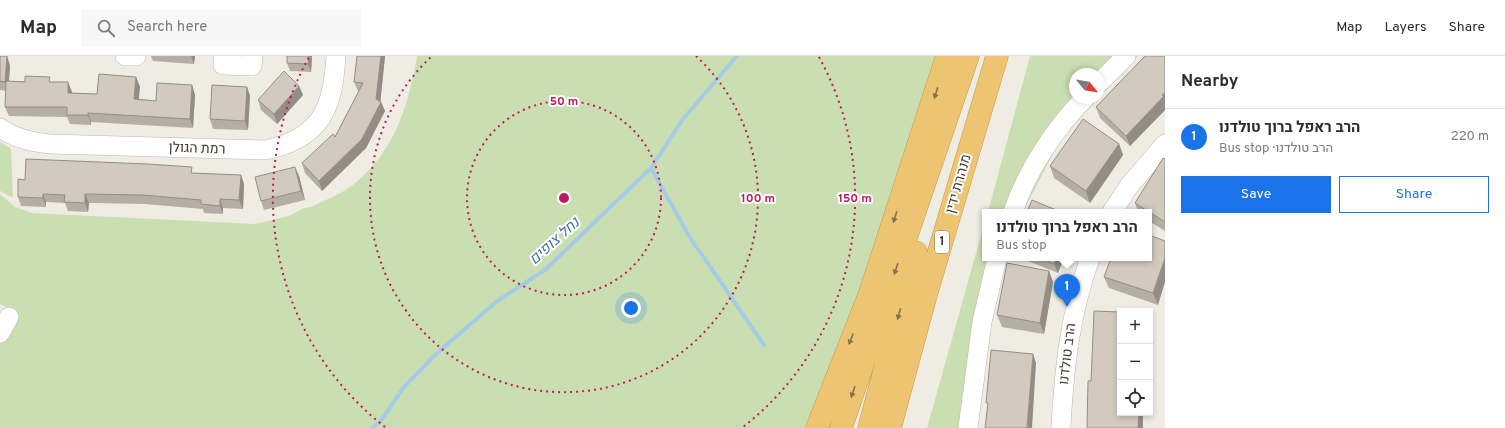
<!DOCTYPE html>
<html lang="en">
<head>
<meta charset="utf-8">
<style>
	body { margin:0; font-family:Overpass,Heebo,sans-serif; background:#f7f7f7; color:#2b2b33 }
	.controls { position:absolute; right:12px; bottom:12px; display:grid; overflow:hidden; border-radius:0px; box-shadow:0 2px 6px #0003 }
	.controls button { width:36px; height:36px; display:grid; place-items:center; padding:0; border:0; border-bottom:1px solid #e1e1e2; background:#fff; color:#2b2b33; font:20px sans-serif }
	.compass { position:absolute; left:1069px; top:12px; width:36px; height:36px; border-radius:50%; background:#fff; box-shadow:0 2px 6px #0003; rotate:120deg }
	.you { position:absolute; left:631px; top:252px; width:14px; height:14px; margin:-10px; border:3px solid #fff; border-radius:50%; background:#1a73e8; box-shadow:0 0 0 6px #1a73e833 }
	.badge { display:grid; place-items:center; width:26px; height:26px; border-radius:50%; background:#1a73e8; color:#fff; font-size:13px; font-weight:700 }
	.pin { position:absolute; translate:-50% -33px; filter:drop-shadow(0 1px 2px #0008) }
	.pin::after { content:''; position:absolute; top:21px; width:14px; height:12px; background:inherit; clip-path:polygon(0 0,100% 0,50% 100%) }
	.popup { position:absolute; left:982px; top:153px; width:170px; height:52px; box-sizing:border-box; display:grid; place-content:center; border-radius:0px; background:#fff; filter:drop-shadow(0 1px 3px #0005); font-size:13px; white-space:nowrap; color:#7c7c81 }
	.popup b { font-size:15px; color:#2b2b33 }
	.popup::after { content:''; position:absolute; left:50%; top:100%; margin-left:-8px; border:8px solid transparent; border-top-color:#fff }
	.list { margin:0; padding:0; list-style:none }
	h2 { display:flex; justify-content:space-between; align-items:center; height:52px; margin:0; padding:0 16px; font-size:17px }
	h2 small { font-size:13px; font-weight:400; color:#7c7c81 }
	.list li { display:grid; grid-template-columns:26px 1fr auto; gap:12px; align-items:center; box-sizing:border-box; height:56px; padding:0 16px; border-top:1px solid #e1e1e2 }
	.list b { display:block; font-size:15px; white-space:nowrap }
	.list p { margin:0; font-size:13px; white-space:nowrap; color:#7c7c81 }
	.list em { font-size:13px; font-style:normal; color:#7c7c81 }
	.actions { display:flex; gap:8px; padding:12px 16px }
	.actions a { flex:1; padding:9px 0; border:1px solid #1a73e8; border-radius:0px; text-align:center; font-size:14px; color:#1a73e8 }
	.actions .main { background:#1a73e8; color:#fff }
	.icon { flex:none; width:22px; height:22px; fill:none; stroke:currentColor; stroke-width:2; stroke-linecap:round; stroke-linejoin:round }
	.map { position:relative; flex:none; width:1165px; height:372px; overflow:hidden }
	header { display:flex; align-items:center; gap:24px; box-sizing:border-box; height:56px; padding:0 20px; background:#fff; border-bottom:1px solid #e1e1e2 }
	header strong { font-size:19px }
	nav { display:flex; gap:22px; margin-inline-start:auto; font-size:14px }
	.search { width:280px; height:36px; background:#f7f7f7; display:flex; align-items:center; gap:10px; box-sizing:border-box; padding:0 14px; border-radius:0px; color:#7c7c81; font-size:15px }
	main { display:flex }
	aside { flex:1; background:#fff }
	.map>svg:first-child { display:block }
	.green { fill:#cadfb1; fill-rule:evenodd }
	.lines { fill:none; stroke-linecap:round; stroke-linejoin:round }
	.stream { stroke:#a6cbe6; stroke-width:4 }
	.minor-casing { stroke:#bcb6ab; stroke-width:20 }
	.highway-casing { stroke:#c99944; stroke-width:23 }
	.minor { stroke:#fff; stroke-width:19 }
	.highway { stroke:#ecc472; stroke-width:22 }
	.wall { fill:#b5aea3 }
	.shaded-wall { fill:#938d85 }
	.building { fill:#d2cabe; stroke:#938d85 }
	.oneway { fill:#85724d }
	.ring { fill:none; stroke:#c2185b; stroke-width:2; stroke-dasharray:2 4 }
	.labels { text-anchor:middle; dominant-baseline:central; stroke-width:4; stroke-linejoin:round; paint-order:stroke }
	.shield { fill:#fff; stroke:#797671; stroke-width:1 }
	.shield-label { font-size:13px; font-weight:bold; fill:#403c34 }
	.street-label { font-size:14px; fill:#403c34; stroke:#fff }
	.water-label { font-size:15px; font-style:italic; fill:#3c749e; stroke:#fff }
	.centre { fill:#c2185b; stroke:#fff; stroke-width:2 }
	.ring-label { font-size:12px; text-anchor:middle; font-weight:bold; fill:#c2185b; stroke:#fff; stroke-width:4; stroke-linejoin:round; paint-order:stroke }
</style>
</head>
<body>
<header>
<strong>Map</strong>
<div class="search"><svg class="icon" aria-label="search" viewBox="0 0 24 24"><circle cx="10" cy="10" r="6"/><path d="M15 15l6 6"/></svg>Search here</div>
<nav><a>Map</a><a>Layers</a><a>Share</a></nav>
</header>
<main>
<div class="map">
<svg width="1165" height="372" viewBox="0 0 1165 372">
	<rect width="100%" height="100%" fill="#efece4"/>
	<path class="green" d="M 417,0 L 937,0 L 925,33 L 873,199 L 805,372 L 0,372 L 0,283 L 16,256 L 0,248 L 0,138 L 15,151 L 32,157 L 255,168 L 289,160 L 304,152 L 311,151 C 325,144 342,138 354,128 C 394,96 409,49 417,0 Z
		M 1030,0 L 1138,0 L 1060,84 L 1023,156 L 988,156 ZM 1075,18 L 1099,18 L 1099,42 L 1075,42 Z
		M 0,86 L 11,93 L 13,142 L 0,135 Z
		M 985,165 L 985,202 L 1006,202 L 983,283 L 974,372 L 927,372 Z"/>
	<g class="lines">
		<path class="stream" d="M 651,112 L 689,180 L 764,289
			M 372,372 L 380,366 L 404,331 L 435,299 L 496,246 L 545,214 L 651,112 L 683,63 L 737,0"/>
		<defs>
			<path id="minor" d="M 125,0 L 136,0
				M 223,0 L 223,9 L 252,10 L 253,0
				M 1099,27 L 1126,0
				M 0,72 C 16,83 32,86 50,88 L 266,94 C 321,82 333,53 336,0
				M 1013,156 C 1027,115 1054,73 1085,42
				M 1112,156 L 1129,130 L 1165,88
				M 0,277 L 9,261
				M 968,372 L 982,266 L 997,202
				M 1061,372 C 1064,313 1070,258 1090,202"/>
			<path id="highway" d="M 817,372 L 870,237 L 947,0
				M 841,372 L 968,0
				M 869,372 L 916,196
				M 890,372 L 926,239 L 997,0"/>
		</defs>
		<use href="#minor" class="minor-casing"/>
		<use href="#highway" class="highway-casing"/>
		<use href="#minor" class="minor"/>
		<use href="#highway" class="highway"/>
	</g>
	<path class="wall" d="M 0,0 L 7,0 L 10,10 L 9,25 L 68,26 L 72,38 L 97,38 L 136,21 L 140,31 L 138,43 L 156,45 L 192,29 L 195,39 L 193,72 L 91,66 L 91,69 L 70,68 L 67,61 L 9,60 L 5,51 L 6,35 L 0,34 Z
		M 151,0 L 195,0 L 194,8 L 153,5 Z
		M 287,0 L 312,0 L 311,16 L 290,15 L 287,7 Z
		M 357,0 L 385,0 L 380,45 L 381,46 L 385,55 L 366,92 L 322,135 L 305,117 L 302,107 L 335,81 L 359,35 L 358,35 L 354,26 Z
		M 1165,0 L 1165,54 L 1130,90 L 1100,62 L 1096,51 Z
		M 299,30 L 303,39 L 277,68 L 261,54 L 258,44 Z
		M 247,31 L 250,40 L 248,74 L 213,73 L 210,63 Z
		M 1119,88 L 1123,99 L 1090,147 L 1054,122 L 1050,110 Z
		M 1165,103 L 1165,175 L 1149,165 L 1149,156 L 1138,156 L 1135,147 Z
		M 194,117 L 241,119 L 244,128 L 243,153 L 223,152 L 223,158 L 204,157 L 203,153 L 145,148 L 94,147 L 89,147 L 88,156 L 68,155 L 65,147 L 46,146 L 46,151 L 21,150 L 18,141 L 25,124 Z
		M 299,120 L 305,144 L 264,154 L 261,145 Z
		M 1020,202 L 1064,202 L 1058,217 Z
		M 1149,202 L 1158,249 L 1109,232 L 1104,221 Z
		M 1049,215 L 1053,226 L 1044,278 L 1002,271 L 997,259 Z"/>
	<path class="shaded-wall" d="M 7,0 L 10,10 L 8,35 L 5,26 Z
		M 191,0 L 195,0 L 194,8 Z
		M 309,0 L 312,0 L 311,16 L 308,8 Z
		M 381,0 L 385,0 L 380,50 L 381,46 L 385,55 L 366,92 L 322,135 L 319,125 L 376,43 Z
		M 136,21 L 140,31 L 138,52 L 134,43 Z
		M 68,26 L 72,36 L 71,47 L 68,37 Z
		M 192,29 L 195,39 L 193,72 L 190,63 Z
		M 299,30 L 303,39 L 277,68 L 274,58 Z
		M 247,31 L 250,40 L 248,74 L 245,65 Z
		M 1165,37 L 1165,54 L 1130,90 L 1126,80 Z
		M 88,57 L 91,66 L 91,69 L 88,59 Z
		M 1119,88 L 1123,99 L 1090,147 L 1086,135 Z
		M 295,111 L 299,120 L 305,144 L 301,135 Z
		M 241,119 L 244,128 L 243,153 L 239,144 Z
		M 43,138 L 46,146 L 46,151 L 43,142 Z
		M 85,138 L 89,147 L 88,156 L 85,147 Z
		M 220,143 L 223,152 L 223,158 L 220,150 Z
		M 1056,202 L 1064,202 L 1058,217 L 1054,208 Z
		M 1165,202 L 1165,226 L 1158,249 L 1153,237 Z
		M 1049,215 L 1053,226 L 1044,278 L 1040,267 Z
		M 1033,298 L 1036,307 L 1032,372 L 1027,372 Z
		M 1139,357 L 1143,357 L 1143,372 L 1138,372 Z"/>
	<path class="building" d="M 0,0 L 7,0 L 5,26 L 0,25 Z
		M 287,0 L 309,0 L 308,8 L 287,7 Z
		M 357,0 L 381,0 L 376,43 L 381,46 L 362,83 L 319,125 L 302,107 L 333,78 L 335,81 L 363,27 L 354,26 Z
		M 1145,0 L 1165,0 L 1165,37 L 1162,39 L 1164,40 L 1126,80 L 1096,51 Z
		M 284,15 L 299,30 L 274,58 L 258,44 Z
		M 99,18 L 136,21 L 134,43 L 156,45 L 157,27 L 192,29 L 190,63 L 88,57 L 88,59 L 67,59 L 67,51 L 5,51 L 6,25 L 25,26 L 25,20 L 50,21 L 49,26 L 68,26 L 68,37 L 97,38 Z
		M 212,29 L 247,31 L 245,65 L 210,63 Z
		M 1083,63 L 1119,88 L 1086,135 L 1050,110 Z
		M 1163,102 L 1165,103 L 1165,166 L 1135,147 Z
		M 26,103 L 147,108 L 192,111 L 191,117 L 241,119 L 239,144 L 220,143 L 220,150 L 201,148 L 201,144 L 142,139 L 85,138 L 85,147 L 64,146 L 65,139 L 43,138 L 43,142 L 18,141 L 18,123 L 25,124 Z
		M 295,111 L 301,135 L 261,145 L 255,121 Z
		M 1032,144 L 1061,156 L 1027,156 Z
		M 1149,179 L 1165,185 L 1165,202 L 1153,237 L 1104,221 L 1111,202 L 1149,202 Z
		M 1040,202 L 1056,202 L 1054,208 Z
		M 1007,207 L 1049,215 L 1040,267 L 997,259 Z
		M 1094,255 L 1120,256 L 1120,357 L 1139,357 L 1138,372 L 1087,372 L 1088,325 L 1091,325 Z
		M 991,294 L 1033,298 L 1027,372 L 985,372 L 988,347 L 986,347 Z"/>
	<defs><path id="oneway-solid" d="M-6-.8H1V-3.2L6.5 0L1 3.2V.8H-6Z"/></defs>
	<g class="oneway">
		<use href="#oneway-solid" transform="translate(936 37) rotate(107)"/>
		<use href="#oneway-solid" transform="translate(895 161) rotate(108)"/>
		<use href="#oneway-solid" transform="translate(896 213) rotate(108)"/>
		<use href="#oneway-solid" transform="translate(899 258) rotate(105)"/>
		<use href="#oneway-solid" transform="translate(851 283) rotate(112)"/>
		<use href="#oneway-solid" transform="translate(853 336) rotate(109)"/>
	</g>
	<g class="ring">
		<circle cx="564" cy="142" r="97"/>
		<path d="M696 0A194 194 0 1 1 432 0"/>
		<path d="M385 371A291 291 0 0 1 309 1M819 1A291 291 0 0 1 743 371"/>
	</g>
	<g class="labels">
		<rect class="shield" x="935" y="175" width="14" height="22" rx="3"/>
		<g class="shield-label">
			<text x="942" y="186">1</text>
		</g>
		<g class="street-label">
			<text transform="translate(197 93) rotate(2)">רמת הגולן</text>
			<text transform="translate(959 128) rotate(-74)">מנהרת ידין</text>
			<text transform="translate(1068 298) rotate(-83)">הרב טולדנו</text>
		</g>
		<g class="water-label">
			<text transform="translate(555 186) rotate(-42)">נחל צופים</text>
		</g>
	</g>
	<circle cx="564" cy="142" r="6" class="centre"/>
	<g class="ring-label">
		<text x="564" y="49">50 m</text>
		<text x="758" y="146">100 m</text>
		<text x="855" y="146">150 m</text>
	</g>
</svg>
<div class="controls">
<button>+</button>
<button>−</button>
<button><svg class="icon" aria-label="locate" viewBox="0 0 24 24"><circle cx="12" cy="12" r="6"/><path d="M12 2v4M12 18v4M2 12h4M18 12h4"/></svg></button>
</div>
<svg class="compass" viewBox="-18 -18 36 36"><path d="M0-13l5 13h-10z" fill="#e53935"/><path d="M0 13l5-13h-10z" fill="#7c7c81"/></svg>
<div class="you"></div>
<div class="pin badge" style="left:1067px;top:251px">1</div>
<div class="popup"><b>הרב ראפל ברוך טולדנו</b>Bus stop</div>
</div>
<aside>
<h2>Nearby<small></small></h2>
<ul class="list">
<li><span class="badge">1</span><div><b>הרב ראפל ברוך טולדנו</b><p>Bus stop · הרב טולדנו</p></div><em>220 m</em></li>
</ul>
<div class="actions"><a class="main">Save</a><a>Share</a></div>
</aside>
</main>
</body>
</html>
